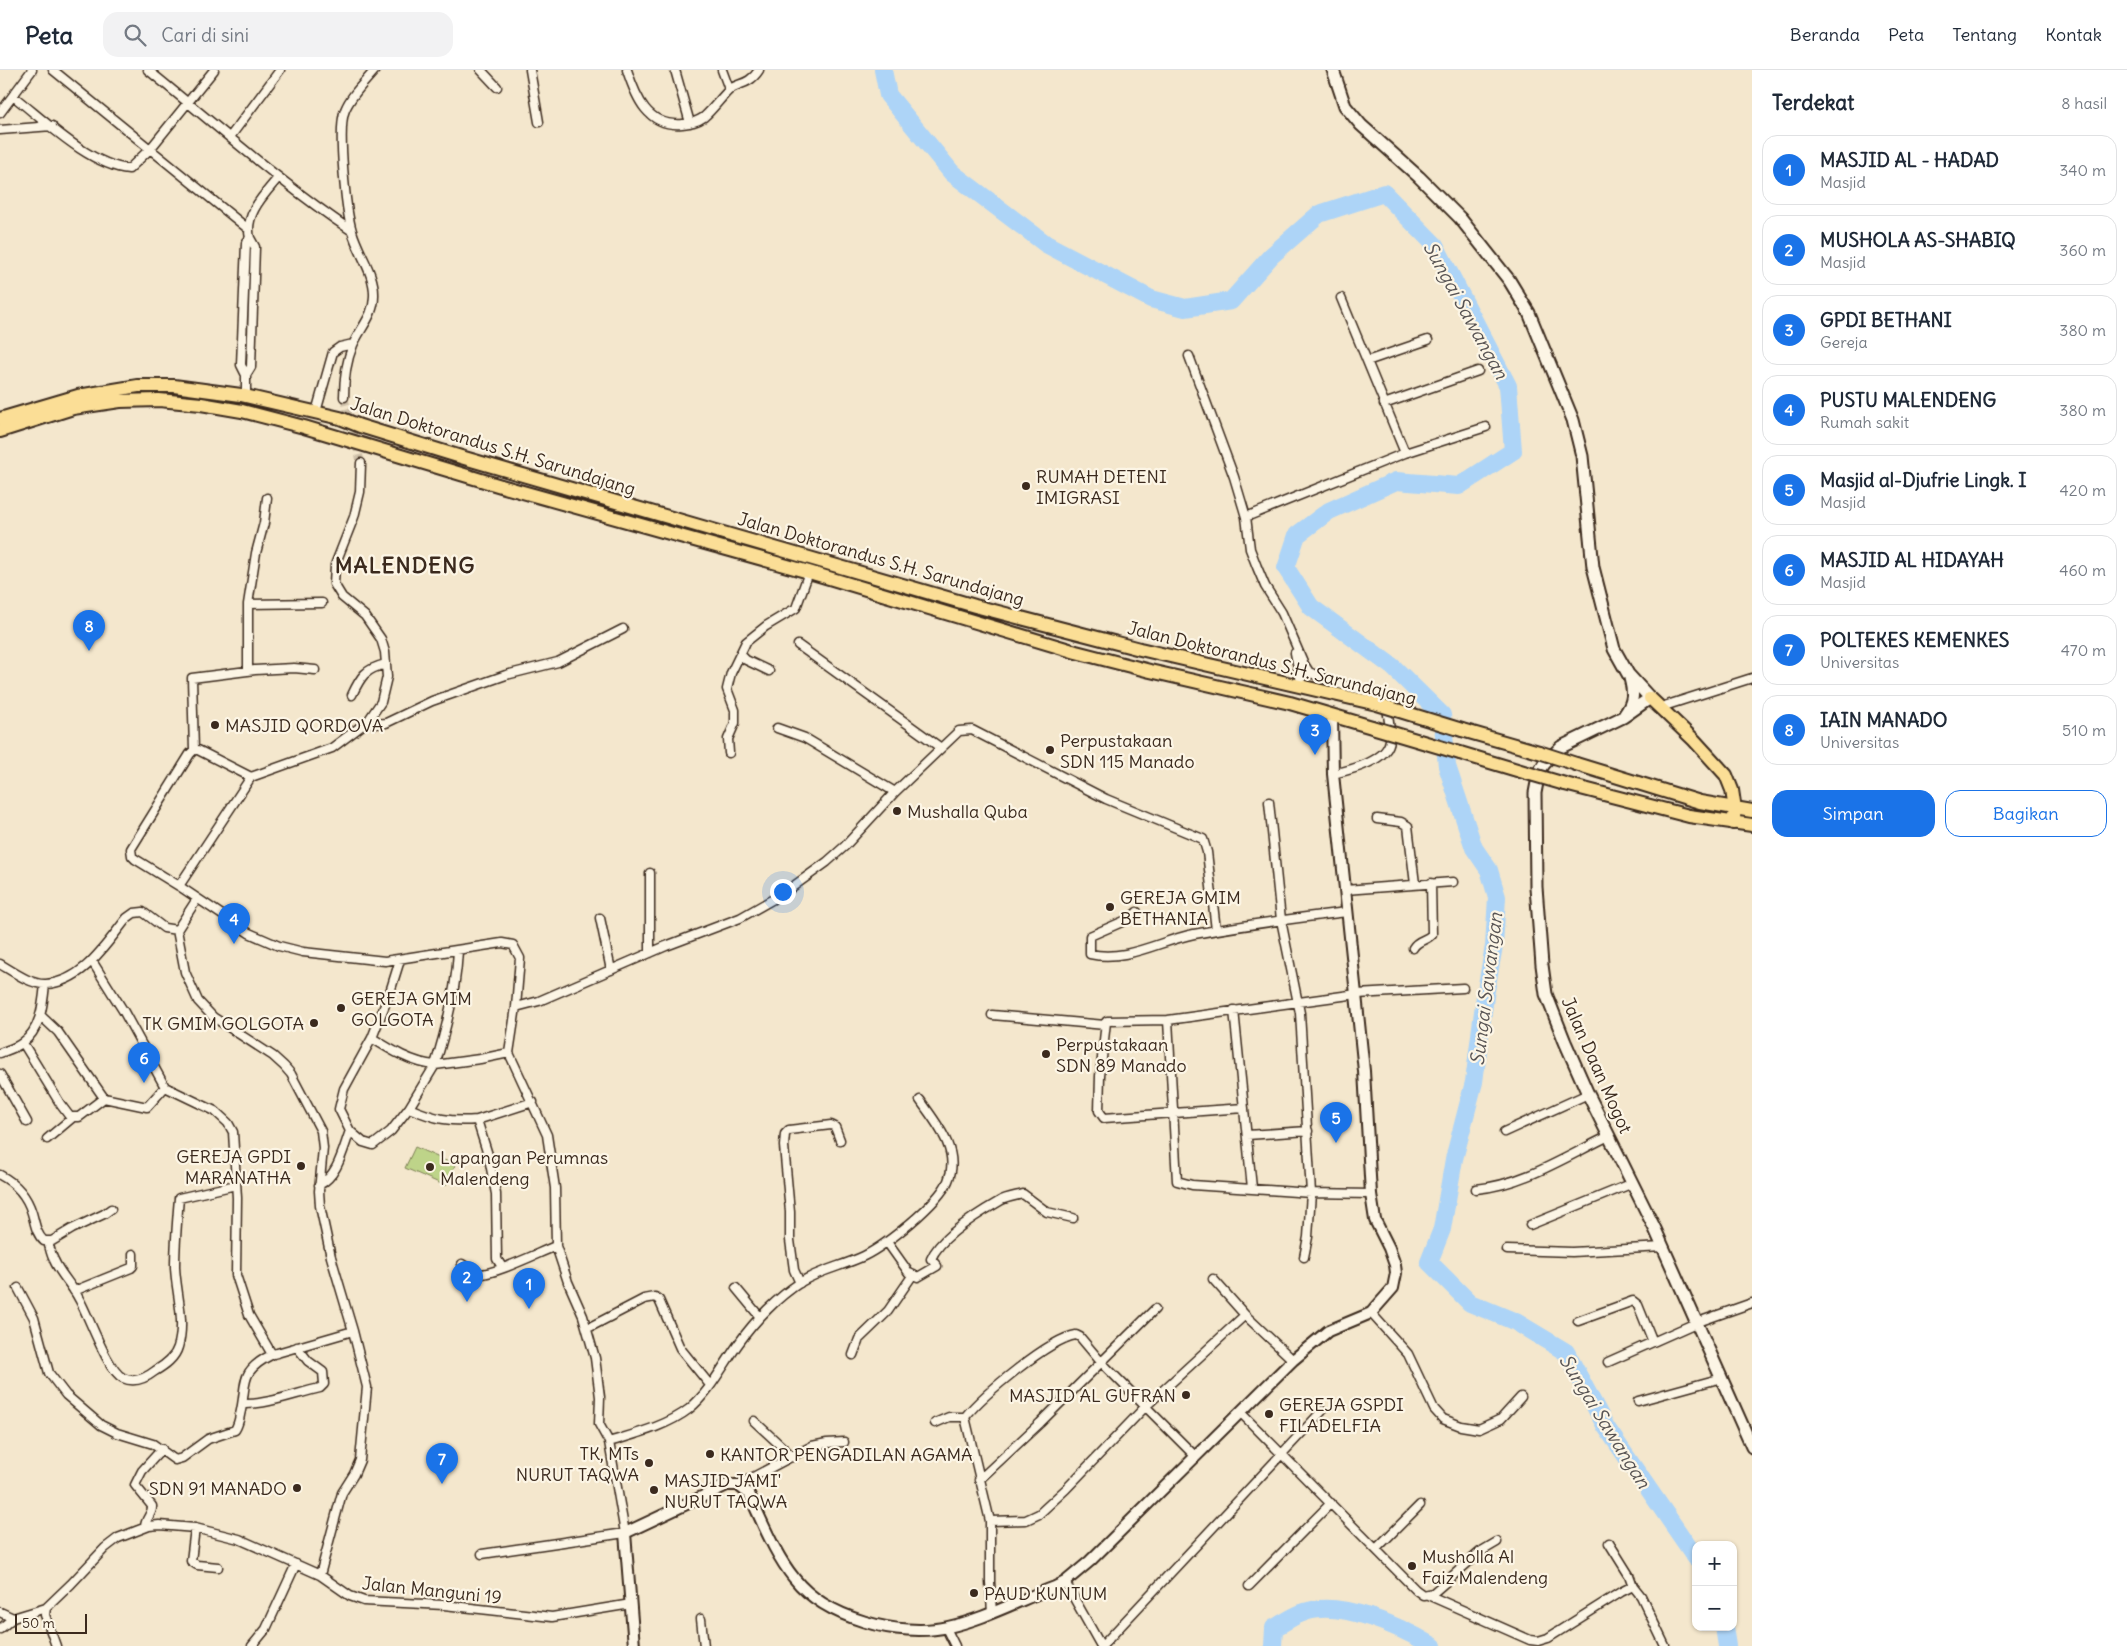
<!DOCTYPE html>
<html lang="id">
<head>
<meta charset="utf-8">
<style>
	body { margin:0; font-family:Delius,sans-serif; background:#f2f2f3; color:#1f2937 }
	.controls { position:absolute; right:15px; bottom:15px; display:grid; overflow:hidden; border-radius:10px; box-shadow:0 1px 4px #0004 }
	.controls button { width:45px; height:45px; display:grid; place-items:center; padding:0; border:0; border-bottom:1px solid #e0e1e3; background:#fff; color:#1f2937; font:25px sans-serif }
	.scale { position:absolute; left:15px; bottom:12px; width:72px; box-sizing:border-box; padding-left:5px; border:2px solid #3b2a1e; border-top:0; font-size:14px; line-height:18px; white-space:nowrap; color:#3b2a1e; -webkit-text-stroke:4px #fcf5e5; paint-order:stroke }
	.you { position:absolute; left:782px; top:821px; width:18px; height:18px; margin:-12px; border:4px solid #fff; border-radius:50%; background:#1a73e8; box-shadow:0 0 0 8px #1a73e833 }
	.badge { display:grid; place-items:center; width:32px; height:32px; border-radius:50%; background:#1a73e8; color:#fff; font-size:16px; font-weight:700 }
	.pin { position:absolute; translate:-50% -41px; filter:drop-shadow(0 1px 2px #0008) }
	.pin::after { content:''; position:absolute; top:26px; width:18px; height:15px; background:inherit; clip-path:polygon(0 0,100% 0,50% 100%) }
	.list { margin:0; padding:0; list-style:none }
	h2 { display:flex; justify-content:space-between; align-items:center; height:65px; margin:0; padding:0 20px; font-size:21px }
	h2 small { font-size:16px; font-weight:400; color:#747a83 }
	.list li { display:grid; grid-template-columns:32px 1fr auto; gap:15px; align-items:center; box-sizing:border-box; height:70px; margin:0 10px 10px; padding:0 10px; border:1px solid #e0e1e3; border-radius:15px }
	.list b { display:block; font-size:19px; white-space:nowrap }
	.list p { margin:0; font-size:16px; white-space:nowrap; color:#747a83 }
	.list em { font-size:16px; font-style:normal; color:#747a83 }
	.actions { display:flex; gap:10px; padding:15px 20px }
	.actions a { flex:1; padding:11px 0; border:1px solid #1a73e8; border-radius:15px; text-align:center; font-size:18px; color:#1a73e8 }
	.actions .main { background:#1a73e8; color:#fff }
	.icon { flex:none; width:28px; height:28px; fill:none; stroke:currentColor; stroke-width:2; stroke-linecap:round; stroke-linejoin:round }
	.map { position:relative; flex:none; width:1752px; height:1576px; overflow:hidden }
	header { display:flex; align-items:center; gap:30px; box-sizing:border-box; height:70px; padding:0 25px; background:#fff; border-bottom:1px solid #e0e1e3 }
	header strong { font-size:24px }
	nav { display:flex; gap:28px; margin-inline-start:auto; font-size:18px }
	.search { width:350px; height:45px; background:#f2f2f3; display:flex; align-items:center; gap:12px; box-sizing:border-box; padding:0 18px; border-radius:15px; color:#747a83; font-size:19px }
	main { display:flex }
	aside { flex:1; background:#fff }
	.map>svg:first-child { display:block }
	.pitch { fill:#bed489; stroke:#7c7f54 }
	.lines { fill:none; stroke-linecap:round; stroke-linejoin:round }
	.river { stroke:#add4f7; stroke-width:18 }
	.minor-tunnel { stroke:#cfc1aa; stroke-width:8; stroke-dasharray:8 4; stroke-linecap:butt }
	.minor-casing { stroke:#3b2a1e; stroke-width:11 }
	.tertiary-casing { stroke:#3b2a1e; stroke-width:14 }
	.secondary-casing { stroke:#3b2a1e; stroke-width:15 }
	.primary-casing { stroke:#3b2a1e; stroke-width:16 }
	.trunk-casing { stroke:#3b2a1e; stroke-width:16 }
	.minor { stroke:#fcf5e5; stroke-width:8 }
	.tertiary { stroke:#fcf5e5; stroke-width:10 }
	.secondary { stroke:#fcf5e5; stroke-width:11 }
	.primary { stroke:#fbde96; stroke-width:12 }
	.trunk { stroke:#fbde96; stroke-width:12 }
	.trunk-bridge-casing { stroke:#3b2a1e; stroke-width:16; stroke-linecap:butt }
	.trunk-bridge { stroke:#fbde96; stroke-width:12 }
	.poi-dot { fill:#3b2a1e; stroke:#fcf5e5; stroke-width:2 }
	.labels { text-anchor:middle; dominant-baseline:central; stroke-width:4.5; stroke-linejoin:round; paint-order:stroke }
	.street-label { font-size:18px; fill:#3b2a1e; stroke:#fcf5e5 }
	.poi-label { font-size:18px; fill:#3b2a1e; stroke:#fcf5e5; text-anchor:start }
	.water-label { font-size:19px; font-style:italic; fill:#585454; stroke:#fcf5e5 }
	.district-label { font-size:22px; font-weight:bold; letter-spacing:1px; fill:#3b2a1e; stroke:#fcf5e5 }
</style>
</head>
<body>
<header>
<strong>Peta</strong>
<div class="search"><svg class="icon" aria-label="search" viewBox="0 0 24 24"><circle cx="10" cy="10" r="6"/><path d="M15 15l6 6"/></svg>Cari di sini</div>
<nav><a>Beranda</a><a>Peta</a><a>Tentang</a><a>Kontak</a></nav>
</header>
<main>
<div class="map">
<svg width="1752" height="1576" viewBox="0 0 1752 1576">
	<rect width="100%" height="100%" fill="#f4e7cd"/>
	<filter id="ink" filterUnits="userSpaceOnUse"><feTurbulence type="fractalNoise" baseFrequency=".02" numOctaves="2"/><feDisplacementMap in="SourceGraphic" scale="10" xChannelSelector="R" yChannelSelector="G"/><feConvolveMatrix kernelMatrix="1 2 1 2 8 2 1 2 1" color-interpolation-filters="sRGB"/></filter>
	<g filter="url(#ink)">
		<path class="pitch" d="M 415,1077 L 455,1095 L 446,1116 L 405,1098 Z"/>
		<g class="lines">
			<path class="river" d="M 883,0 L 888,25 L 952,103 L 1046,174 L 1151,229 L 1185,238 L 1231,231 L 1271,186 L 1319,144 L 1384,123 L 1435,175 L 1508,316 L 1513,381 L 1459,416 L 1396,411 L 1329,441 L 1297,465 L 1286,498 L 1311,537 L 1393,597 L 1442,645 L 1447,696 L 1474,778 L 1489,800 L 1497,827 L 1494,876 L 1485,926 L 1474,1012 L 1454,1089 L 1442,1159 L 1429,1192 L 1470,1233 L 1516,1252 L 1566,1282 L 1606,1357 L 1696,1488
				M 1724,1557 L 1727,1576
				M 1273,1576 L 1274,1558 C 1284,1553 1294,1545 1305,1542 C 1340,1529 1403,1558 1433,1576"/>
			<path class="minor-tunnel" d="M 344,327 L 361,393"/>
			<defs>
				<path id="minor" d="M 53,0 L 247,158
					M 148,0 C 215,54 280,113 352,161
					M 481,0 L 497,17
					M 530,0 L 539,52
					M 627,0 C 636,28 648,57 682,54 C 691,53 697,52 704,47 C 713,39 720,29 728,21 C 736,12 748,17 759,0
					M 675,0 L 690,53
					M 722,0 L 729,19
					M 13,26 C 44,50 89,95 129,99 L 151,78 L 214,0
					M 0,43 L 32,0
					M 0,60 L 52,56
					M 230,67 L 280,0
					M 250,168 L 255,177 L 251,297 L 246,305 L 241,295 L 246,173 L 250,168 C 244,144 264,125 278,108
					M 1189,286 L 1234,407 L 1246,447 L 1250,479 L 1257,497 L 1265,516 L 1282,543 L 1304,594 L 1309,602 L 1331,612 L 1380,625 L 1386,630 C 1387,643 1391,657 1390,669 C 1389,691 1350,700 1333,704
					M 1367,291 L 1428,270
					M 246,326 L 246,305
					M 344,327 C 344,309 346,292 353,275 C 360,258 374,246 374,226 C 375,203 358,183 352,161 C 346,141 337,58 345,40 C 351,25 365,12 375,0
					M 1384,334 L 1478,301
					M 316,342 L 333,282 L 340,277 L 353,274
					M 1405,383 L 1486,357
					M 361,393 L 360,422 L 354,447 L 335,495 L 334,514 L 342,527 L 365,546 L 381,569 L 385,582 L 387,607 L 381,632 L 368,651 L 332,678 L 251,707 L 179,816 L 249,863 L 279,876 L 303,882 L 385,891 L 502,873 L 513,875 L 520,888 L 516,937 L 509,983 L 547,1065 L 555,1118 L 556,1176 L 568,1212 L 583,1246 L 595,1288 L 600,1327 L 599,1354 L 609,1372 L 625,1463 L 482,1484
					M 1246,447 L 1405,383 L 1341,228
					M 248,534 L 322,533
					M 798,575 L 941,678
					M 1295,583 L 1302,617
					M 741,585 L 746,590 L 769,601
					M 248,601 L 248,534 L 256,483 L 264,453 L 267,428
					M 352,625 C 361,606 365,599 386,594
					M 1661,637 L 1752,608
					M 368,651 L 374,654 L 386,653 L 432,631 L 506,605 L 558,592 L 623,559
					M 777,658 L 805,668 L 895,722
					M 194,680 L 192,608 L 255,600 L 294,598 L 315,600
					M 729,683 L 728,669 L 735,653 L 735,640 L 727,619 L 731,603 L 746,572 L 766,556 L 796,538 L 809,502
					M 1269,732 L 1281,850 L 1300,943 L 1311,1123 L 1308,1167 L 1304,1187
					M 1377,749 L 1401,752 L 1408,756 L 1415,814
					M 650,803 L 650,883
					M 179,816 L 135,789 L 132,786 L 131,779 L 190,684 L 194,680 L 198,680 L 251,707
					M 1345,820 L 1453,812
					M 197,829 L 177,860 L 185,902 L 198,931 L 213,947 L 273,986 L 284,996 L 291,1004 L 321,1061 L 323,1078 L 319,1121 L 320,1136 L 331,1187 L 353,1261 L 367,1317 L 360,1390 L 354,1404 L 342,1423 L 320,1505
					M 1137,842 L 1131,848 L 1090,866 L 1090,884 C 1127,892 1159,871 1194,864 C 1245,855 1296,848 1347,842
					M 600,848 L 611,900
					M 1413,878 C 1418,869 1427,871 1432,864 L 1431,813
					M 400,890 L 390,922 L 372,968 C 391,980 412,993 435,995 C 447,957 456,921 458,881
					M 92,891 L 124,942 L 165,1017 L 215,1041 L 228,1053 L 233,1062 L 237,1128 L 236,1205 L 249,1245 L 270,1281 L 273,1284 L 277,1283 L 353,1261
					M 0,894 C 12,901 31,915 46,914 C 83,912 106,874 127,848 L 134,843 L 143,842 L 164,858 L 177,860
					M 516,937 L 539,931 L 666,876 L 740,848 L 784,823 L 827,792 L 845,776 L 895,722 L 959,661 L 972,660 L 1106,729 L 1203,769 L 1207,782 L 1216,860
					M 1234,940 L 1252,1118
					M 40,945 L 58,962 L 104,1028 L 147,1037 L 165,1017
					M 992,945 L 1105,955
					M 1168,950 L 1177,1111 L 1192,1115 L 1311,1123 L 1371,1124
					M 372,968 L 344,1019 L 339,1039 L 350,1061 L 363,1072 L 373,1075 L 391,1061 L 409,1038
					M 23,973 L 61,1035 L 70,1047 L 79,1047 L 104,1028
					M 0,983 C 7,980 16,978 22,973 C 41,960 43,934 45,914
					M 0,1004 L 27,1052
					M 1244,1038 L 1104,1048 L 1099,1041 L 1100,1006 L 1106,952 L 1107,951 L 1168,950 L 1357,924 L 1463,918
					M 477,1050 C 449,1052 435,1049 409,1038 L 435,995 L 480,989 L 509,983
					M 1504,1062 L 1588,1024
					M 1247,1065 L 1308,1061
					M 47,1069 L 72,1048
					M 0,1105 C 15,1113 27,1126 32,1143 C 35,1153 36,1164 44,1171 L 52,1171 L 72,1159 L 104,1144 L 111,1139
					M 319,1115 C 338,1106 343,1079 350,1061
					M 1476,1119 C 1523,1115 1567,1086 1609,1066
					M 1530,1155 L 1633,1113
					M 48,1172 C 50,1178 51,1185 54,1190 C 60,1204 72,1215 79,1229 C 89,1246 107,1300 123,1308 C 134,1313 146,1308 155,1301 C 165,1295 175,1288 178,1277 C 186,1251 176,1223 175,1197 C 175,1174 177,1151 179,1128 L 236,1115
					M 887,1172 L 909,1203 L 918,1207 L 937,1196 L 931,1189 C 940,1167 979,1143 1000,1131 C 1006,1127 1016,1126 1023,1124 L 1047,1142 L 1073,1148
					M 1507,1180 L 1572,1182 L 1663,1177
					M 462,1194 C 467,1197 473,1203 479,1204 C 494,1205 540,1182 556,1176
					M 502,1197 L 497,1189 L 496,1124 L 489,1088 L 477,1050 L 533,1032
					M 1213,1209 L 1245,1245
					M 800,1213 L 794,1200 L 790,1170 L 790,1142 L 784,1076 L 785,1064 L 789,1060 L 831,1055 L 835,1057 L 840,1070
					M 18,1218 L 34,1248 L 49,1303 L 66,1325 L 101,1355 L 117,1363 L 153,1374 L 175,1390 L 182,1388 L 208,1369 L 235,1360 C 238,1355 239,1351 240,1345 C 248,1313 237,1302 273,1284
					M 736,1218 L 760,1247
					M 74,1221 L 131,1198 L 133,1196 L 133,1184
					M 1371,1243 L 1408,1284 L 1434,1339 L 1443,1349 L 1461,1356 L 1479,1359 L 1501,1349 L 1521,1327
					M 1578,1251 L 1633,1231 L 1638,1235 L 1653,1272
					M 588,1258 L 644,1229 L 655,1227 L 659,1230 L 680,1278 L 710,1315
					M 853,1285 L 859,1269 L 888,1241 L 912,1206
					M 1608,1292 L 1698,1252 L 1752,1233
					M 1638,1331 L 1722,1308
					M 243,1334 C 266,1335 297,1323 320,1318 L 324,1314 L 323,1302 L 308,1291 L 297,1277
					M 1240,1342 L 1416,1520 L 1423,1525 L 1433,1523 L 1480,1482 L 1497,1472
					M 965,1347 C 983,1325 1049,1269 1076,1265 L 1080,1267 L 1101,1292 L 1195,1386
					M 965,1347 L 990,1451 L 990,1512 L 992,1543
					M 754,1351 L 793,1387
					M 935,1353 L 949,1347 L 965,1347
					M 609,1372 C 635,1364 667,1356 689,1339 C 710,1322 723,1295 739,1273 C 755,1250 778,1227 801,1212 C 820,1200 843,1196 864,1186 C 886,1175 938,1134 948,1111 C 961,1081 936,1053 920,1030
					M 979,1410 L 1040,1353 L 1155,1239
					M 738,1415 L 812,1376 L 827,1373 L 844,1372
					M 990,1451 L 1026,1450 L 1039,1444 L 1066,1419 L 1146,1336 L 1245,1245 L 1293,1290
					M 145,1457 C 145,1448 153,1444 152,1436 L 135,1415 L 142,1401 L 162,1379
					M 195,1458 L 191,1491 L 197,1495 L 218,1497
					M 1609,1473 L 1629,1505 L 1633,1516
					M 1376,1479 L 1420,1435
					M 1065,1512 L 1101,1576
					M 1249,1516 L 1331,1433
					M 1428,1525 L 1530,1570 L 1538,1571 L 1548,1568 L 1621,1522 L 1633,1516 L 1641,1526 L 1665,1576
					M 0,1542 L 13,1548
					M 701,1549 L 704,1576
					M 946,1558 L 955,1576
					M 0,1559 L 13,1548 L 46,1538
					M 56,1576 L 45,1545 L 46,1538 L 71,1514 L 105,1478 L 118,1468 L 149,1456 L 159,1455 L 195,1458 L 239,1469 L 320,1505 L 350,1526 L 364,1531 L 444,1535 L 552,1547 L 631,1534
					M 252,1576 L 266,1559 L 296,1494
					M 1102,1576 L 1322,1341"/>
				<path id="tertiary" d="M 634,1576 L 625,1463 L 727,1415 L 738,1415 L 749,1424 C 762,1451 775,1485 794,1508 C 825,1548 899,1568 948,1557 C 985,1549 1019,1530 1055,1517 L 1065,1512 L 1090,1491 L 1293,1290 L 1328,1261 L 1371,1243 L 1393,1218 L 1396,1203 L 1395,1195 L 1389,1178 L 1375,1150 L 1371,1124 L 1364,1001 L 1333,704 L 1332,646"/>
				<path id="secondary" d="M 1333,0 L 1345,36 L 1361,55 L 1419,107 L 1460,148 L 1509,210 L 1529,243 L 1573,350 L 1582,386 L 1593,497 L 1614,579 L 1628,604 L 1650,628 L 1623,647 L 1561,677 L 1544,694 L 1539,702 L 1535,723 L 1536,817 L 1542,895 L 1546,924 L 1565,972 L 1588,1024 L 1655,1159 L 1752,1377
					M 1625,644 C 1634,632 1634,623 1630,608"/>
				<path id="primary" d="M 1650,628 L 1694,670 L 1726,705 L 1732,720 L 1735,740 L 1733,753"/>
				<path id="trunk" d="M 0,349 L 78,326 L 138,316 L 174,316 L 241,325 L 340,348 L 360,356 L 461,387 L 975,536 L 1140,579 L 1377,634
					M 0,361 L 73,338 L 120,331 L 159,330 L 201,334 L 242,341 L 304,357 L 501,416 L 809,502 L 1076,582 L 1150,601 L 1290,633 L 1372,657
					M 1462,660 L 1539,682
					M 1460,683 L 1527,703
					M 1576,694 L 1700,732 L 1752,741
					M 1565,714 L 1689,746 L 1752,755"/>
			</defs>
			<use href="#minor" class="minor-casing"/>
			<use href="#tertiary" class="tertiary-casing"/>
			<use href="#secondary" class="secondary-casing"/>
			<use href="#primary" class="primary-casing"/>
			<use href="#trunk" class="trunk-casing"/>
			<use href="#minor" class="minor"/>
			<use href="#tertiary" class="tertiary"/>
			<use href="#secondary" class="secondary"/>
			<use href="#primary" class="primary"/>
			<use href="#trunk" class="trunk"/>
			<defs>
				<path id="trunk-bridge" d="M 1377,634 L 1462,660
					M 1372,657 L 1460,683
					M 1539,682 L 1576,694
					M 1527,703 L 1565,714"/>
			</defs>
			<use href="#trunk-bridge" class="trunk-bridge-casing"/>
			<use href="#trunk-bridge" class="trunk-bridge"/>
		</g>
	</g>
	<g class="poi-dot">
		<circle cx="1026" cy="416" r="5"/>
		<circle cx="215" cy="655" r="5"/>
		<circle cx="1050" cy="680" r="5"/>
		<circle cx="897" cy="741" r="5"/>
		<circle cx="1110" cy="837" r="5"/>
		<circle cx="341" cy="938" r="5"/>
		<circle cx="314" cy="953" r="5"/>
		<circle cx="1046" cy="984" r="5"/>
		<circle cx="301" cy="1096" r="5"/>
		<circle cx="430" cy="1097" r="5"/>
		<circle cx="1186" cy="1325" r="5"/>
		<circle cx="1269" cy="1344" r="5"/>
		<circle cx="710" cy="1384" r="5"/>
		<circle cx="649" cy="1393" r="5"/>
		<circle cx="297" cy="1418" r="5"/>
		<circle cx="654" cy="1420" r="5"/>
		<circle cx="1412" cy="1496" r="5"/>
		<circle cx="974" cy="1523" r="5"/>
	</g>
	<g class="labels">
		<g class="street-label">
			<text transform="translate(493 376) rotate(17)">Jalan Doktorandus S.H. Sarundajang</text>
			<text transform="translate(881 489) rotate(16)">Jalan Doktorandus S.H. Sarundajang</text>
			<text transform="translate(1272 593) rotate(14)">Jalan Doktorandus S.H. Sarundajang</text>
			<text transform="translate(1597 995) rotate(66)">Jalan Daan Mogot</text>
			<text transform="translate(432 1520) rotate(6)">Jalan Manguni 19</text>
		</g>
		<g class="poi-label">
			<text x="1036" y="406">RUMAH DETENI<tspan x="1036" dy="21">IMIGRASI</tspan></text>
			<text x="225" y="655">MASJID QORDOVA</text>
			<text x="1060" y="670">Perpustakaan<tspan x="1060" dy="21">SDN 115 Manado</tspan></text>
			<text x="907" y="741">Mushalla Quba</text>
			<text x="1120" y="827">GEREJA GMIM<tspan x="1120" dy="21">BETHANIA</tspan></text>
			<text x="351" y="928">GEREJA GMIM<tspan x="351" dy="21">GOLGOTA</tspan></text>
			<text x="304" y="953" text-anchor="end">TK GMIM GOLGOTA</text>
			<text x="1056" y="974">Perpustakaan<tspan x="1056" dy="21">SDN 89 Manado</tspan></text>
			<text x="291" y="1086" text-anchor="end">GEREJA GPDI<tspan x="291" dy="21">MARANATHA</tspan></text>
			<text x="440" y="1087">Lapangan Perumnas<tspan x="440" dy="21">Malendeng</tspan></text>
			<text x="1176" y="1325" text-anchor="end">MASJID AL GUFRAN</text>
			<text x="1279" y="1334">GEREJA GSPDI<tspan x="1279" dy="21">FILADELFIA</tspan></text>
			<text x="639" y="1383" text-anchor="end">TK, MTs<tspan x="639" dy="21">NURUT TAQWA</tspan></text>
			<text x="720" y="1384">KANTOR PENGADILAN AGAMA</text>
			<text x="664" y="1410">MASJID JAMI'<tspan x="664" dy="21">NURUT TAQWA</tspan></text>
			<text x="287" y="1418" text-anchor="end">SDN 91 MANADO</text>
			<text x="1422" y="1486">Musholla Al<tspan x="1422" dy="21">Faiz Malendeng</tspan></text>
			<text x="984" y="1523">PAUD KUNTUM</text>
		</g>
		<g class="water-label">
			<text transform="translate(1466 240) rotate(61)">Sungai Sawangan</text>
			<text transform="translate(1486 919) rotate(-83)">Sungai Sawangan</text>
			<text transform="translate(1605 1351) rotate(58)">Sungai Sawangan</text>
		</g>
		<g class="district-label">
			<text x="405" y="495">MALENDENG</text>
		</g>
	</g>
</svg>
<div class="controls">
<button>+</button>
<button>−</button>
</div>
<div class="scale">50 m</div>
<div class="you"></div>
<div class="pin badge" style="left:529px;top:1239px">1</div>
<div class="pin badge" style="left:467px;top:1232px">2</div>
<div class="pin badge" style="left:1315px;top:685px">3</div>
<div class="pin badge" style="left:234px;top:874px">4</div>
<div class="pin badge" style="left:1336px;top:1073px">5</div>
<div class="pin badge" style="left:144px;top:1013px">6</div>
<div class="pin badge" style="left:442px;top:1414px">7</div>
<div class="pin badge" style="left:89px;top:581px">8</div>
</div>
<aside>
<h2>Terdekat<small>8 hasil</small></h2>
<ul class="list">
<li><span class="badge">1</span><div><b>MASJID AL - HADAD</b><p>Masjid</p></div><em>340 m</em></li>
<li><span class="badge">2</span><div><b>MUSHOLA AS-SHABIQ</b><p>Masjid</p></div><em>360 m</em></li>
<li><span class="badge">3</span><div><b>GPDI BETHANI</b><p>Gereja</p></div><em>380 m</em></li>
<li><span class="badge">4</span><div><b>PUSTU MALENDENG</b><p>Rumah sakit</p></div><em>380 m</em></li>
<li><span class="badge">5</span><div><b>Masjid al-Djufrie Lingk. I</b><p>Masjid</p></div><em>420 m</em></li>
<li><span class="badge">6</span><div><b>MASJID AL HIDAYAH</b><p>Masjid</p></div><em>460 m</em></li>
<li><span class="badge">7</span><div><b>POLTEKES KEMENKES</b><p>Universitas</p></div><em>470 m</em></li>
<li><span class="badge">8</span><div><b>IAIN MANADO</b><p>Universitas</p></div><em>510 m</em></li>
</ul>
<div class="actions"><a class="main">Simpan</a><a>Bagikan</a></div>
</aside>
</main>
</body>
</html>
